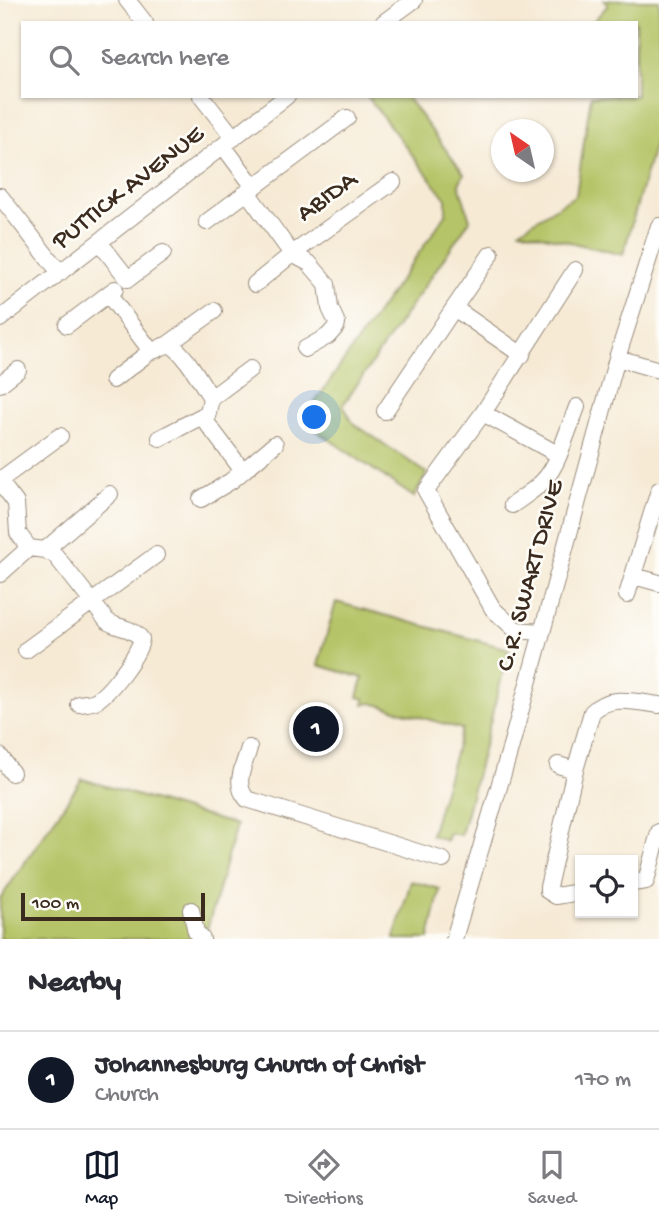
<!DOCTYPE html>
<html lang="en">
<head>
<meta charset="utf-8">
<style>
	body { margin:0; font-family:"Gochi Hand",sans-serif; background:#f7f7f7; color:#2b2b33 }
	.controls { position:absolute; right:21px; bottom:21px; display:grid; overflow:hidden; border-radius:0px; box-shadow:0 2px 5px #0004 }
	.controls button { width:63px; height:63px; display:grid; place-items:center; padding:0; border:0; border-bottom:2px solid #e1e1e2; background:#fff; color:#2b2b33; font:35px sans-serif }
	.compass { position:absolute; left:491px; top:119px; width:63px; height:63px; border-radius:50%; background:#fff; box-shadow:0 2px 5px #0004; rotate:326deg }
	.scale { position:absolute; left:21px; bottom:18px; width:184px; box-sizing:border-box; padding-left:7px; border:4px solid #3b2a1e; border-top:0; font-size:19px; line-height:24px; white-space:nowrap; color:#3b2a1e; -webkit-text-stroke:5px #fdfcf7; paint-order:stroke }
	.you { position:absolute; left:315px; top:418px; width:24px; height:24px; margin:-18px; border:5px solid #fff; border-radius:50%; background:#1a73e8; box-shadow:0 0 0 10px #1a73e833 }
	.badge { display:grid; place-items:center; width:46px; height:46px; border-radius:50%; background:#111827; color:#fff; font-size:23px; font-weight:700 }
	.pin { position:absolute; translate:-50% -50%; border:4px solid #fff; box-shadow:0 2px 7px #0006 }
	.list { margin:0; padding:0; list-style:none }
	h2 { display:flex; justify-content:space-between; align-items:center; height:91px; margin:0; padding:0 28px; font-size:30px }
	h2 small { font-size:23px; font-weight:400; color:#7c7c81 }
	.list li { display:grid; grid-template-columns:46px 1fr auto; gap:21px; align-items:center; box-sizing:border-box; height:98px; padding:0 28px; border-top:2px solid #e1e1e2 }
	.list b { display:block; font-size:26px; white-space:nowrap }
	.list p { margin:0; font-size:23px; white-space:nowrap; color:#7c7c81 }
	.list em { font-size:23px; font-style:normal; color:#7c7c81 }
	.icon { flex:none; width:38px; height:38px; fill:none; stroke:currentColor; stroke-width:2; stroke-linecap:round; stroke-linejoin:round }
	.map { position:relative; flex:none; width:659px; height:939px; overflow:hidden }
	.search { position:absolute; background:#fff; box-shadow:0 2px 5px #0004; left:21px; right:21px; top:21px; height:77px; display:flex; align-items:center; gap:18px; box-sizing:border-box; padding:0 24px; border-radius:0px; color:#7c7c81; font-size:26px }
	.sheet { height:189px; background:#fff }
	nav { display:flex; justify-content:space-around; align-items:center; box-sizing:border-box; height:98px; border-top:2px solid #e1e1e2; background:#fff; font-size:19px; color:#7c7c81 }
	nav a { display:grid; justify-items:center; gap:4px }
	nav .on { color:#111827 }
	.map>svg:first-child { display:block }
	.green { fill:#b5c467; stroke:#787742; stroke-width:2 }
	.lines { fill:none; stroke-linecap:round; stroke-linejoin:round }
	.minor-casing { stroke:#988a7a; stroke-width:18 }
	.minor { stroke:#fff; stroke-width:16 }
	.labels { text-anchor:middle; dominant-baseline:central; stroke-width:5; stroke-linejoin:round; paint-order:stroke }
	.street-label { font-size:26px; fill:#3b2a1e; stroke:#fdfcf7 }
</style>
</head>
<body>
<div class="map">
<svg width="659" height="939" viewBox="0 0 659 939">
	<rect width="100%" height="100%" fill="#fdfcf7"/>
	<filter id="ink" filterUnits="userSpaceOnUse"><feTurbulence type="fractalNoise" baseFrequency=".0143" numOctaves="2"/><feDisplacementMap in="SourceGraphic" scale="14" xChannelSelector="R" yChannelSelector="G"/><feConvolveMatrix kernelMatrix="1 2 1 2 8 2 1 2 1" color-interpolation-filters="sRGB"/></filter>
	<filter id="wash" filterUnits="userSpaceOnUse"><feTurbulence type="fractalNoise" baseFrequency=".00686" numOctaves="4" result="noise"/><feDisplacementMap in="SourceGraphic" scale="28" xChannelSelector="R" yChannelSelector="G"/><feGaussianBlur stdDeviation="1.57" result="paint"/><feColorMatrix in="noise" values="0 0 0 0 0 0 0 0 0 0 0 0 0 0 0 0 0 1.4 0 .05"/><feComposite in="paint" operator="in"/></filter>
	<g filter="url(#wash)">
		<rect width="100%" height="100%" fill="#f6ead5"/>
		<path class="green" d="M 604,0 L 659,0 L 659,126 L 623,255 L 520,230 L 576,195 L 591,96 L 636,96 L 636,23 L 592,23 L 608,5 Z
			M 367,96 L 406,96 L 464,174 L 459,184 L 470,220 L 343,405 L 353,423 L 427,473 L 414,497 L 302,421 L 446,214 L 446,199 Z
			M 336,602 L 509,649 L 461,835 L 449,833 L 446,841 L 431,835 L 462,729 L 372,703 L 364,704 L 365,699 L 358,697 L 363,678 L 318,665 Z
			M 82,779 L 236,825 L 206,934 L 212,939 L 0,939 L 0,899 Z
			M 411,881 L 440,889 L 429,939 L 394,939 Z"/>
	</g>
	<g filter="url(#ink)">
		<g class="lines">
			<defs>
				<path id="minor" d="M 127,0 L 145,23
					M 383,23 L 414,0
					M 201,96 L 234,138
					M 224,147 L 254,187 L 347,118
					M 247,192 L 292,254 L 309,263 L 327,284 L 330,308 L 337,323 L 336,327 L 328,336 L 305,349
					M 0,196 L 60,273
					M 207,222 L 254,187
					M 100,243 L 128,279 L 163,253
					M 491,254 L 454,308 L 522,355
					M 255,284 L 292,254 L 393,182
					M 108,294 L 151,351 C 157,351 161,346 167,345 C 180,343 204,387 211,398 L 206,422 L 243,471 L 231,481 L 201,499
					M 0,319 L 287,96
					M 67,325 L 115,289
					M 167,345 L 214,311
					M 617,358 L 659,370
					M 113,380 L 151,351
					M 0,384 L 18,370
					M 211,398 L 250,369
					M 385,411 L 454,308
					M 483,413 L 559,455 L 577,407
					M 160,438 L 206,414
					M 243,471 L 275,444
					M 0,480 L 60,436
					M 0,482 L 16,503 L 18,533 L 29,548 L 45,550 L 55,555 L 107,621 C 118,629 133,627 141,639 C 141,652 108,695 95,701 C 91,703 84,703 79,704
					M 512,505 C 535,489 548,482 559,455
					M 45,550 L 110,494
					M 0,574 L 29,548
					M 634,576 L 659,583
					M 627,595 L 659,490
					M 541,632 L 516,630 L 493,609 L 426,491 L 483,413 L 575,270
					M 26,650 L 156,555
					M 249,748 C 244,766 233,784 247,799 L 443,860
					M 0,756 L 12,773
					M 558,765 L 575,770 L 592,712 C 610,694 636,702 659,705
					M 575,770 L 548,887 L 548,891 L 556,896 L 580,892
					M 633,883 L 646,881 L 659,832
					M 191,910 L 196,932 L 202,939
					M 454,939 L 509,753 L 617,358 L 659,226"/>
			</defs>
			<use href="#minor" class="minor-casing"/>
			<use href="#minor" class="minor"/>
		</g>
	</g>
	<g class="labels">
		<g class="street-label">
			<text transform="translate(129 189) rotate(-38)">PUTTICK AVENUE</text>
			<text transform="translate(328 198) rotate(-36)">ABIDA</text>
			<text transform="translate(532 576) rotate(-75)">C.R. SWART DRIVE</text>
		</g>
	</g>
</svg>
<div class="controls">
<button><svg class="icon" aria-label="locate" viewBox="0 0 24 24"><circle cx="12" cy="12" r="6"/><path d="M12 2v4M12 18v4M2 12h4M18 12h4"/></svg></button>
</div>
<svg class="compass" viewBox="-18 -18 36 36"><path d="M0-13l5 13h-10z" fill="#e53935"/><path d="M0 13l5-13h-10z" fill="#7c7c81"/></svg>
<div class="scale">100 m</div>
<div class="you"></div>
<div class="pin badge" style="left:316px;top:729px">1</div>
<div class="search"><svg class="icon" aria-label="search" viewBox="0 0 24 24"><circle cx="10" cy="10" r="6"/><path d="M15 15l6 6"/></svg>Search here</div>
</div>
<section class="sheet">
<h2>Nearby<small></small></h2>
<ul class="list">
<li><span class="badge">1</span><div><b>Johannesburg Church of Christ</b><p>Church</p></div><em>170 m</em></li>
</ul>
</section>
<nav>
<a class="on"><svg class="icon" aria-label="map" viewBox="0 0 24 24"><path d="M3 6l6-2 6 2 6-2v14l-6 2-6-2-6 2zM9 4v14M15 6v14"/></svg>Map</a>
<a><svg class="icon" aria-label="directions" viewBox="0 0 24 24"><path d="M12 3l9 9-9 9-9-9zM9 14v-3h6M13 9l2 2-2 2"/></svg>Directions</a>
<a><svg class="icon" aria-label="saved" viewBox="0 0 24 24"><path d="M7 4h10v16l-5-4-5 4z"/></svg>Saved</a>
</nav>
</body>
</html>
